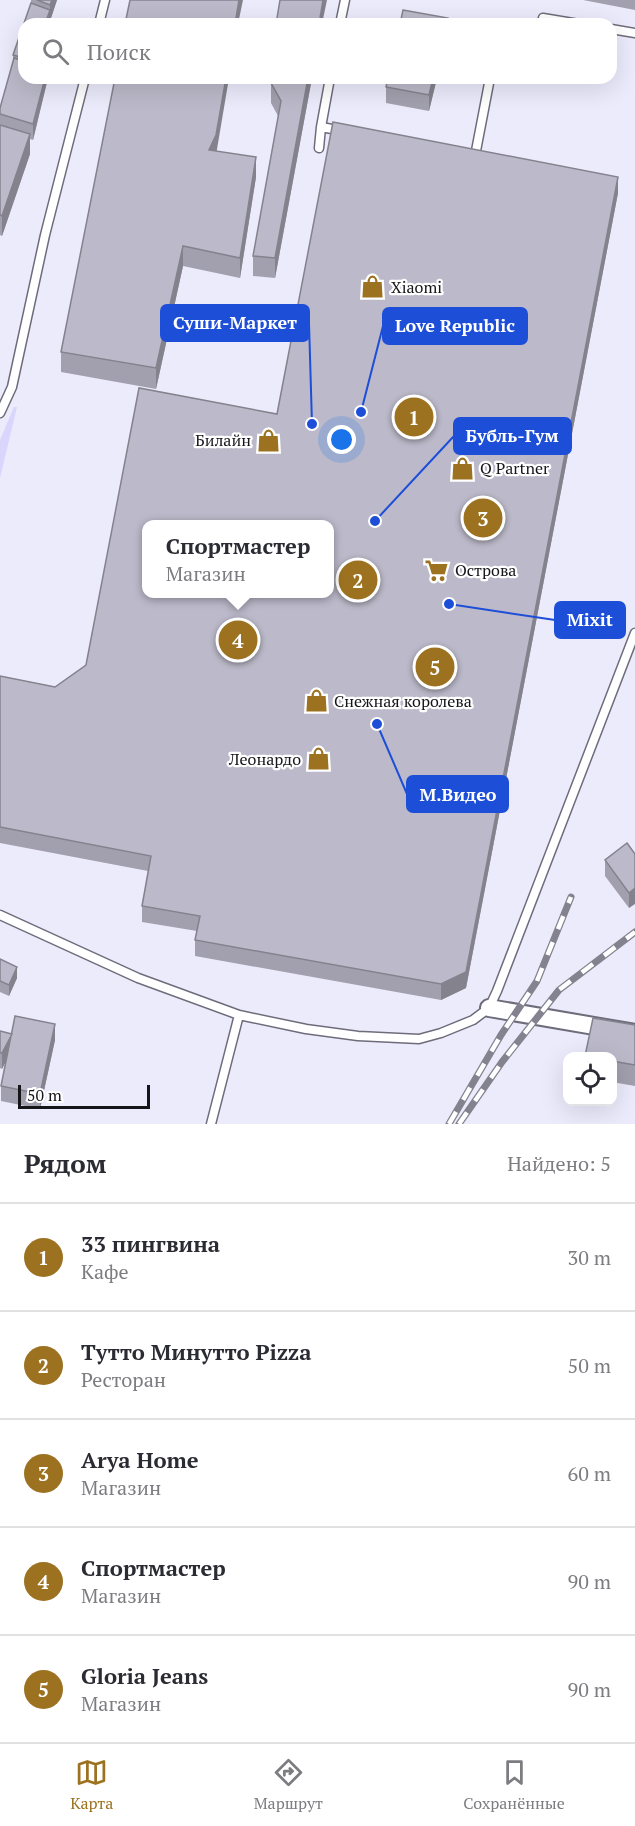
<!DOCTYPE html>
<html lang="ru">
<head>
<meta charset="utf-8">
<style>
	body { margin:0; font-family:"PT Serif",serif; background:#f2f2f3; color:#2b2b33 }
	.controls { position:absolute; right:18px; bottom:18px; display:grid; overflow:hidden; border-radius:12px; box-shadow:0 6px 24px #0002 }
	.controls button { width:54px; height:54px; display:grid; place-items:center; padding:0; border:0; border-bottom:2px solid #e1e1e2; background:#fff; color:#2b2b33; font:30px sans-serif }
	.scale { position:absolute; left:18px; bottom:15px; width:132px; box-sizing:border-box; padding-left:6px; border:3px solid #15151a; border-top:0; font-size:16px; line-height:21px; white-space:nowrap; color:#15151a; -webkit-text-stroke:4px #fff; paint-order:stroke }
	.you { position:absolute; left:342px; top:440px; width:21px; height:21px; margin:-15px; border:4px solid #fff; border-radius:50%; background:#1a73e8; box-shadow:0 0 0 9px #1a73e833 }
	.badge { display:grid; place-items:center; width:39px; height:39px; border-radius:50%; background:#9c7220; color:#fff; font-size:20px; font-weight:700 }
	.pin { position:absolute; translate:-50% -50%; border:3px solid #fff; box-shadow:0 2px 6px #0006 }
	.popup { position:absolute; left:142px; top:520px; width:192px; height:78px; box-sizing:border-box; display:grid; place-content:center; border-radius:12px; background:#fff; filter:drop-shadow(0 2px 4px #0005); font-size:20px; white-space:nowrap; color:#7c7c81 }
	.popup b { font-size:22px; color:#2b2b33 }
	.popup::after { content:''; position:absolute; left:50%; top:100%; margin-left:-12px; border:12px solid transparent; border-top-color:#fff }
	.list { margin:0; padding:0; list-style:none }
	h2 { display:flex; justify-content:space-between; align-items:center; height:78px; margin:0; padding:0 24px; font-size:26px }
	h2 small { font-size:20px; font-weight:400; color:#7c7c81 }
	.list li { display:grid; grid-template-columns:39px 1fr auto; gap:18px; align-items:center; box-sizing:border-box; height:108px; padding:0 24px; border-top:2px solid #e1e1e2 }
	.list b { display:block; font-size:22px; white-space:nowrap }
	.list p { margin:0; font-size:20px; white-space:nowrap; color:#7c7c81 }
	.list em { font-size:20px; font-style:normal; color:#7c7c81 }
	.icon { flex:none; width:33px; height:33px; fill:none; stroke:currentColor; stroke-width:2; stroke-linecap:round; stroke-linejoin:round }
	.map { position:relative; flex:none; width:635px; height:1124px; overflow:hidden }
	.search { position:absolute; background:#fff; box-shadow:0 6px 24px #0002; left:18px; right:18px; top:18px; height:66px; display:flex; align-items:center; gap:15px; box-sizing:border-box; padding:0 21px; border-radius:18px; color:#7c7c81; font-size:22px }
	.sheet { height:618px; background:#fff }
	nav { display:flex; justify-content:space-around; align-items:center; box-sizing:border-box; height:84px; border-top:2px solid #e1e1e2; background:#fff; font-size:16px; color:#7c7c81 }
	nav a { display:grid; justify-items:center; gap:3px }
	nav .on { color:#9c7220 }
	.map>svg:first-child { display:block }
	.green { fill:#d9d5fc }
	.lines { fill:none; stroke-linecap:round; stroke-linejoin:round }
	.service-casing { stroke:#6e6c7b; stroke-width:11 }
	.minor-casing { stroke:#6e6c7b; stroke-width:20 }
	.service { stroke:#fff; stroke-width:8 }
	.minor { stroke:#fff; stroke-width:16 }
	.rail-casing { stroke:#83828e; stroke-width:7 }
	.rail { stroke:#fff; stroke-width:4.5; stroke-dasharray:14; stroke-linecap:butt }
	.wall { fill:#a2a0ae }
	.shaded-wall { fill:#84828d }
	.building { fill:#bcbaca; stroke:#84828d; stroke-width:1.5; fill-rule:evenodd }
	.labels { text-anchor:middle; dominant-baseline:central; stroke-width:4.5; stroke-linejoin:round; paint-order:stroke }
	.poi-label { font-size:16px; fill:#15151a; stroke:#fff; text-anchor:start }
	.leader { fill:none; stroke:#1d4ed8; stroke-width:2 }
	.callout-dot { fill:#1d4ed8; stroke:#fff; stroke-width:2 }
	.callout { fill:#1d4ed8; stroke:#1d4ed8; stroke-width:2 }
	.callout-label { font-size:18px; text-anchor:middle; font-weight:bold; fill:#fff }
</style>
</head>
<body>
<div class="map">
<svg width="635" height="1124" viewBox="0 0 635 1124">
	<rect width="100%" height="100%" fill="#ecebfc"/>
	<path class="green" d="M 14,407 L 17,407 L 0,478 L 0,440 Z"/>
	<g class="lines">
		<defs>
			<path id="service" d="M 99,24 L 105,0
				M 340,24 L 345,0
				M 542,24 L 543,18 L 579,24
				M 611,29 L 635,33
				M 330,78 L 321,127 L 343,131
				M 319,148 L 321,127
				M 471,155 L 475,156 L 490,78
				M 0,413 L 12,387 L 45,235 L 85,78
				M 0,915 L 138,978 L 239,1015 L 306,1029 L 358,1036 L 419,1039 L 441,1033 L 473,1020 L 489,1008 L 497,991 L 635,633
				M 211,1124 L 239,1015"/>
			<path id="minor" d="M 489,1008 L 635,1033"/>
		</defs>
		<use href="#service" class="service-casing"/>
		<use href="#minor" class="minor-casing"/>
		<use href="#service" class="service"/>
		<use href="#minor" class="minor"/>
		<defs>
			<path id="rail" d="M 449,1124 L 501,1035 L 537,981 L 571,897
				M 459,1124 L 502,1062 L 559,990 L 635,932"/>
		</defs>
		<use href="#rail" class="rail-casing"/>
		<use href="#rail" class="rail"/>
	</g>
	<path class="wall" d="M 31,0 L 57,0 L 49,24 L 24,24 L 24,78 L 47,78 L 47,82 L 33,140 L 30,139 L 30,154 L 2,236 L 0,235 L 0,108 L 13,62 L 13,55 L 31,3 Z
		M 583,0 L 635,0 L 635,10 Z
		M 312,78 L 275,278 L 253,276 L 253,256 L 278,116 L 271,103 L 271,83 Z
		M 388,78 L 437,78 L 429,111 L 386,103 L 386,87 Z
		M 217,151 L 256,177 L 240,278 L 183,266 L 156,389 L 61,372 L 61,352 Z
		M 618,193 L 466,988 L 441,1000 L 195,956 L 195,940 L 197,931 L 142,922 L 142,906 L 148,871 L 0,843 L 0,676 L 55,687 L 86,665 L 277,414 Z
		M 635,854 L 629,908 L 605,876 L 605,860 Z
		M 0,959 L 17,978 L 9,996 L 0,992 Z
		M 635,1025 L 635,1086 L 612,1082 L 612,1056 Z
		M 0,1031 L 12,1034 L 55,1040 L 40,1109 L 1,1101 L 1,1086 L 6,1060 L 2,1069 L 0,1068 Z"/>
	<path class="shaded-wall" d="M 52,0 L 57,0 L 49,24 L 45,24 L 50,10 L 50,5 Z
		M 239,0 L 243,0 L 238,24 L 235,24 Z
		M 323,0 L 327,0 L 322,24 L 319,24 Z
		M 45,78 L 47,78 L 47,82 L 33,140 L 33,124 Z
		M 226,78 L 229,78 L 216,155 L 209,150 Z
		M 308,78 L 312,78 L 275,278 L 275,258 Z
		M 433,78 L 437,78 L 429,111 L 429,95 Z
		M 30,134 L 30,154 L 2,236 L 2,216 Z
		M 256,157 L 256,177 L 240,278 L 240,258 Z
		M 618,177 L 618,193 L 466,988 L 441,1000 L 441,984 Z
		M 183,246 L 183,266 L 156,389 L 156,368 Z
		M 635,888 L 635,904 L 629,908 L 629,893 Z
		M 17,967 L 17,978 L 9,996 L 9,985 Z
		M 55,1024 L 55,1040 L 40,1109 L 40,1094 Z
		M 12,1034 L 12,1050 L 2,1069 L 2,1053 Z"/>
	<path class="building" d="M 37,0 L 52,0 L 50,5 Z
		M 130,0 L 239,0 L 235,24 L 125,24 Z
		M 280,0 L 323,0 L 319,24 L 276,24 Z
		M 31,3 L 50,10 L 45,24 L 24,24 L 24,58 L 13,55 Z
		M 403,10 L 448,18 L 446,24 L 400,24 Z
		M 14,58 L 24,61 L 24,78 L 45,78 L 33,124 L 0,114 L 0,108 Z
		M 115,78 L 226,78 L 216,135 L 209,150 L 256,157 L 240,258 L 183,246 L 156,368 L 61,352 Z
		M 272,78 L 308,78 L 275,258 L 253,256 L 281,101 L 271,83 Z
		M 388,78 L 433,78 L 429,95 L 386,87 Z
		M 333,122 L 618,177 L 466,972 L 441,984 L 195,940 L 200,916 L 142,906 L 151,856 L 0,827 L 0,676 L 55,687 L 86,665 L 139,388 L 277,414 ZM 147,525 L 330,525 L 330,594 L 147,594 Z
		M 0,125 L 30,134 L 2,216 L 0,215 Z
		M 627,843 L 635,854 L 635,888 L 629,893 L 605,860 Z
		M 0,959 L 17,967 L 9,985 L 0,981 Z
		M 15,1016 L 55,1024 L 40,1094 L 1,1086 Z
		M 593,1018 L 635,1025 L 635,1065 L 612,1061 L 612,1056 L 585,1056 Z
		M 0,1031 L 12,1034 L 2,1053 L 0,1053 Z"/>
	<defs>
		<symbol id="shop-bare" viewBox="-9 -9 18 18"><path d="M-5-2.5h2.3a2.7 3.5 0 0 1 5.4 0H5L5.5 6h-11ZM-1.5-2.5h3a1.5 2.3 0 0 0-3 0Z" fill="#9c7220" stroke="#fff" stroke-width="2.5" paint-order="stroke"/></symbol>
		<symbol id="supermarket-bare" viewBox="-9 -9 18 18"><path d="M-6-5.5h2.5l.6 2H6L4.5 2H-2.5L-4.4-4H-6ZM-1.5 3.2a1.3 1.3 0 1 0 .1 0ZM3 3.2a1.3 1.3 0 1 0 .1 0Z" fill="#9c7220" stroke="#fff" stroke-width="2.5" paint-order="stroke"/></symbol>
	</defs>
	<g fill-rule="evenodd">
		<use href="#shop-bare" x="356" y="270" width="33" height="33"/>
		<use href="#shop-bare" x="252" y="424" width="33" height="33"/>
		<use href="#shop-bare" x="446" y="452" width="33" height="33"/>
		<use href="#supermarket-bare" x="420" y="554" width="33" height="33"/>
		<use href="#shop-bare" x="300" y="684" width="33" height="33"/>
		<use href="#shop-bare" x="302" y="742" width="33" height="33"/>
	</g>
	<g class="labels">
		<g class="poi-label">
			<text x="391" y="287">Xiaomi</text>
			<text x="251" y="440" text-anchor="end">Билайн</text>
			<text x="480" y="468">Q Partner</text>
			<text x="455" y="570">Острова</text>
			<text x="334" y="701">Снежная королева</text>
			<text x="301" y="759" text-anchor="end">Леонардо</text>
		</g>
	</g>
	<path class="leader" d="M312 424L309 323M361 412L383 326M375 521L454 436M449 604L555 620M377 724L407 794"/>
	<g class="callout-dot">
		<circle cx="312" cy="424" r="6"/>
		<circle cx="361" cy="412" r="6"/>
		<circle cx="375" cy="521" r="6"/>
		<circle cx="449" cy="604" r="6"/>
		<circle cx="377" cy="724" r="6"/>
	</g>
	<g class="callout">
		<rect x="161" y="305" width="148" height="36" rx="6"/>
		<rect x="383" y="308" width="144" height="36" rx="6"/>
		<rect x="454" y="418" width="117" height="36" rx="6"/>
		<rect x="555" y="602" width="70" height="36" rx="6"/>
		<rect x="407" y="776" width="101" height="36" rx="6"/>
	</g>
	<g class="callout-label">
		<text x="235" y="329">Суши-Маркет</text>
		<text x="455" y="332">Love Republic</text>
		<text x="512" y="442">Бубль-Гум</text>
		<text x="590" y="626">Mixit</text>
		<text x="458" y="801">М.Видео</text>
	</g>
</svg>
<div class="controls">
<button><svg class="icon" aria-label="locate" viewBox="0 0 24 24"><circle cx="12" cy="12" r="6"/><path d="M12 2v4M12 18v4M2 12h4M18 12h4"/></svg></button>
</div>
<div class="scale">50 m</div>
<div class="you"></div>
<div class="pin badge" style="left:414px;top:417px">1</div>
<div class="pin badge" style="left:358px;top:580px">2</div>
<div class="pin badge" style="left:483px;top:518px">3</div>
<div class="pin badge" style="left:238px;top:640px">4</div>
<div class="popup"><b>Спортмастер</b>Магазин</div>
<div class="pin badge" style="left:435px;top:667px">5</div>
<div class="search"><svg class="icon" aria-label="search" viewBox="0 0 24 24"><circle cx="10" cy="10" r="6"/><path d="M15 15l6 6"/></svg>Поиск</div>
</div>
<section class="sheet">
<h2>Рядом<small>Найдено: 5</small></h2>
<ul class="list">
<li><span class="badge">1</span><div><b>33 пингвина</b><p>Кафе</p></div><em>30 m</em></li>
<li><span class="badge">2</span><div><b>Тутто Минутто Pizza</b><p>Ресторан</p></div><em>50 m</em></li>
<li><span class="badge">3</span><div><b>Arya Home</b><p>Магазин</p></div><em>60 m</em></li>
<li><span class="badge">4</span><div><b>Спортмастер</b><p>Магазин</p></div><em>90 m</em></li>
<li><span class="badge">5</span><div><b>Gloria Jeans</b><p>Магазин</p></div><em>90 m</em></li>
</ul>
</section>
<nav>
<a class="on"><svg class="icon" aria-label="map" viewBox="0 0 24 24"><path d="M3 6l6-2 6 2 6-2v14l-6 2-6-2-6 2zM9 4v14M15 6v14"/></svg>Карта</a>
<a><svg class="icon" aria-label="directions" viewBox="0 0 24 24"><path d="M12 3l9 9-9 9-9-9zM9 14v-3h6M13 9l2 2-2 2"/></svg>Маршрут</a>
<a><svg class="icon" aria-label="saved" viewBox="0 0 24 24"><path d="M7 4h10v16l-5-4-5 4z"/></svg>Сохранённые</a>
</nav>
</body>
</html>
